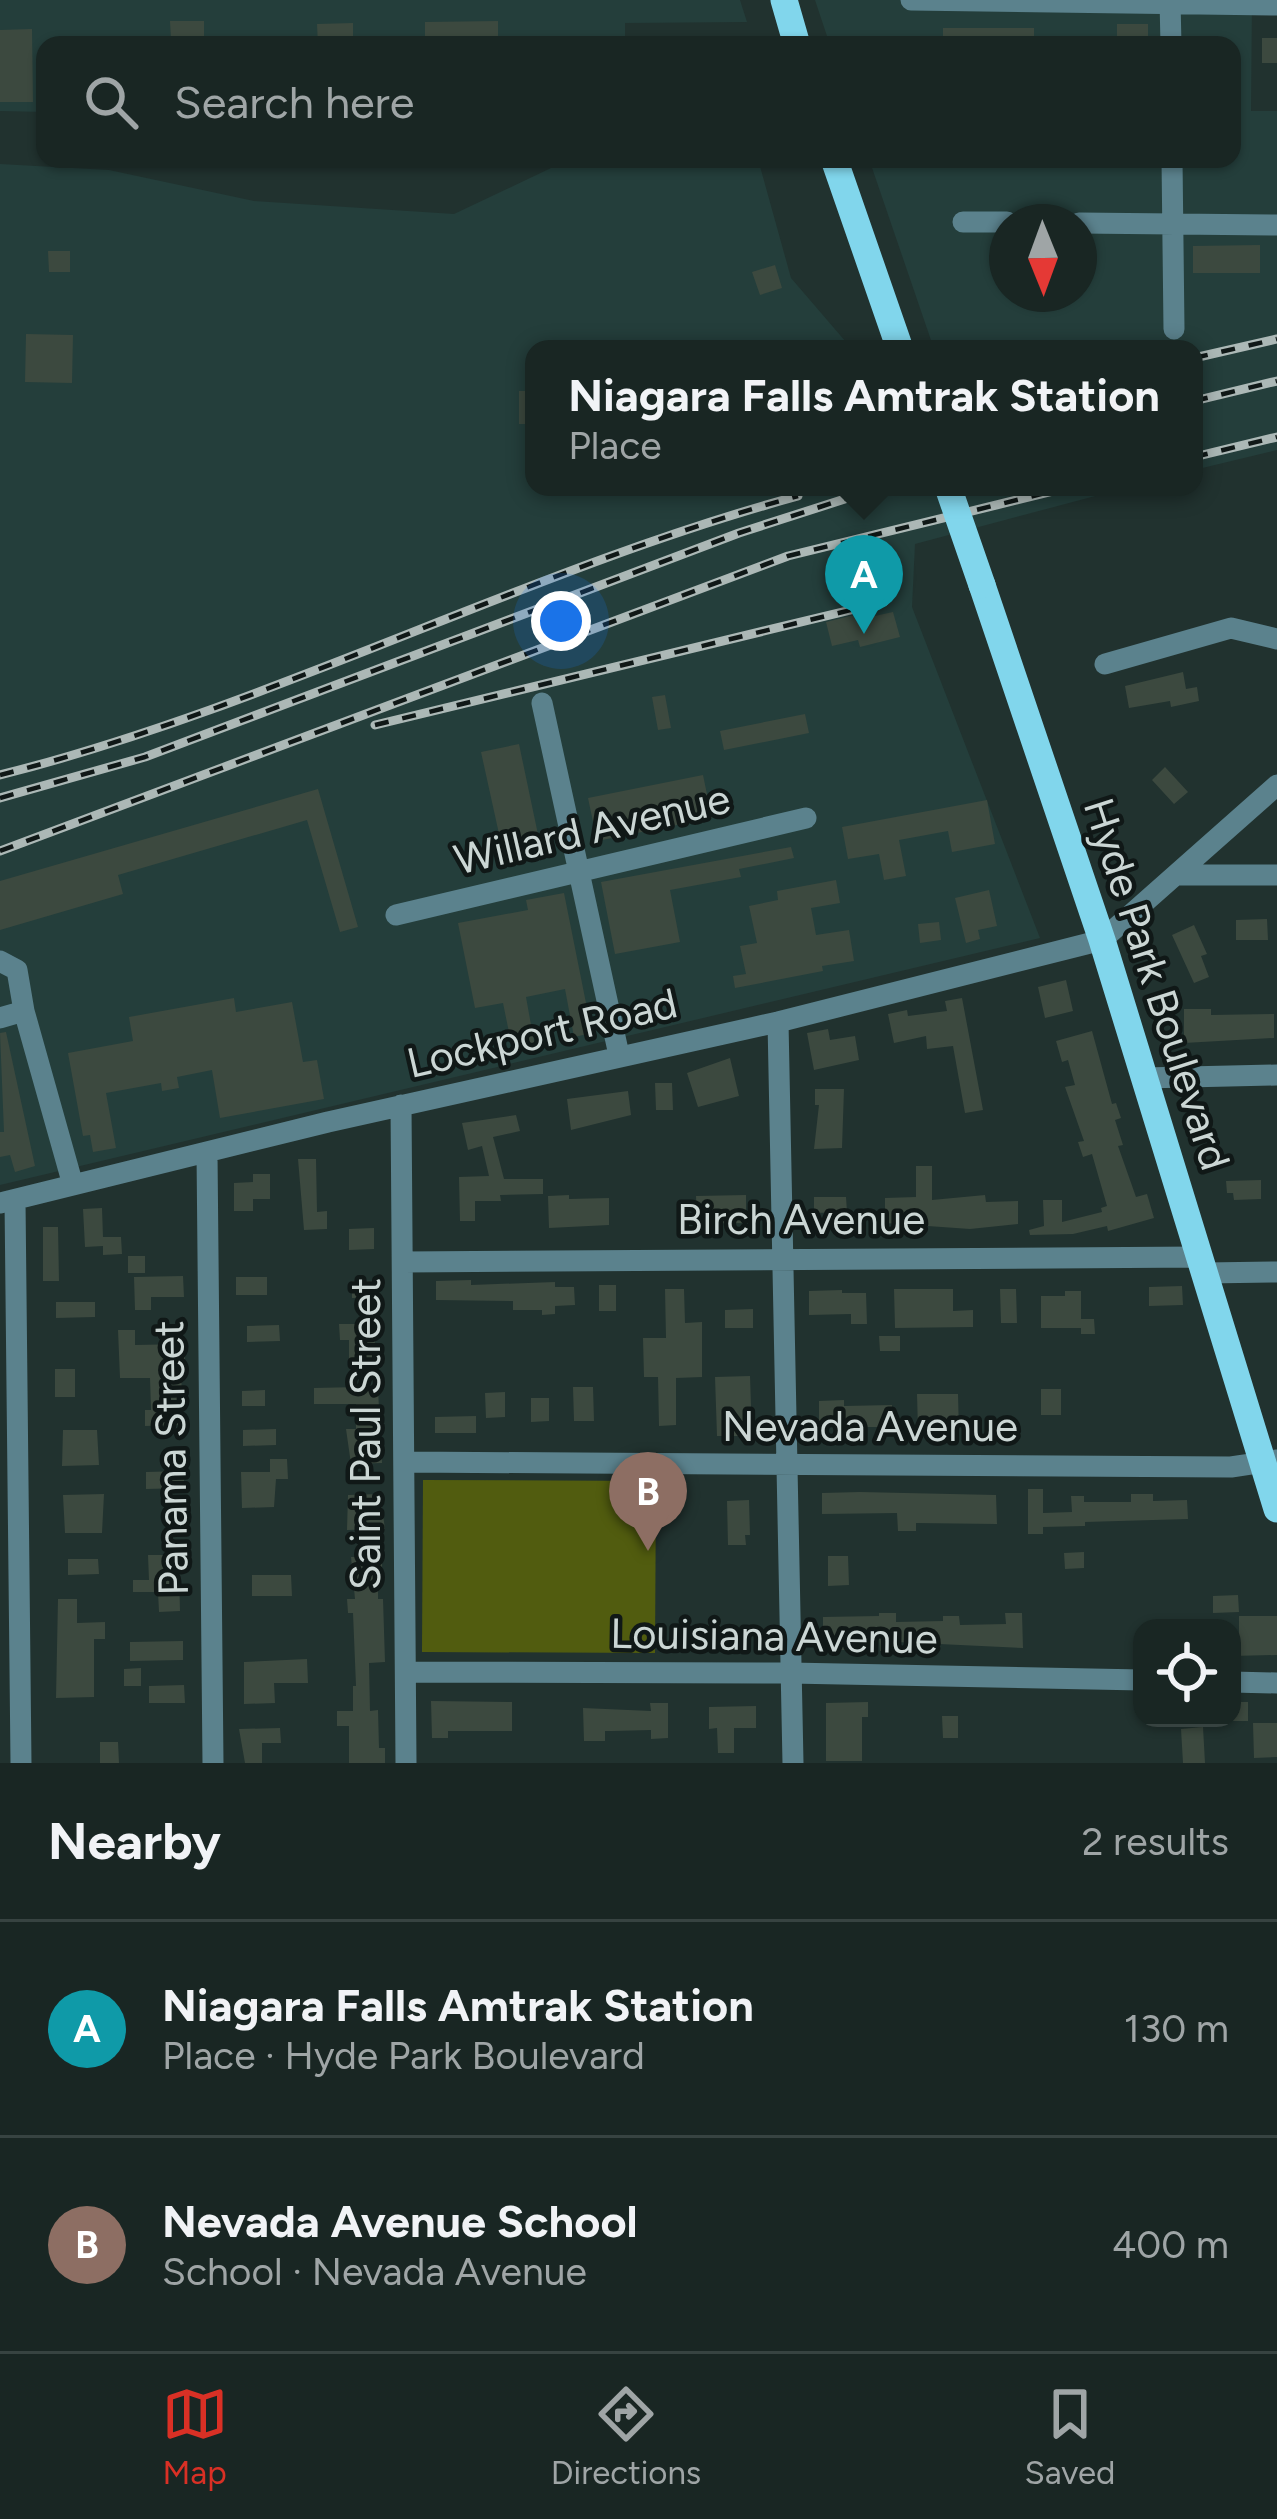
<!DOCTYPE html>
<html lang="en">
<head>
<meta charset="utf-8">
<style>
	body { margin:0; font-family:Figtree,sans-serif; background:#263230; color:#f1f3f6 }
	.controls { position:absolute; right:36px; bottom:36px; display:grid; overflow:hidden; border-radius:24px; box-shadow:0 3px 9px #0004 }
	.controls button { width:108px; height:108px; display:grid; place-items:center; padding:0; border:0; border-bottom:3px solid #374341; background:#192623; color:#f1f3f6; font:60px sans-serif }
	.compass { position:absolute; left:989px; top:204px; width:108px; height:108px; border-radius:50%; background:#192623; box-shadow:0 3px 9px #0004; rotate:179deg }
	.you { position:absolute; left:561px; top:621px; width:42px; height:42px; margin:-30px; border:9px solid #fff; border-radius:50%; background:#1a73e8; box-shadow:0 0 0 18px #1a73e833 }
	.badge { display:grid; place-items:center; width:78px; height:78px; border-radius:50%; background:#d93025; color:#fff; font-size:39px; font-weight:700 }
	.pin { position:absolute; translate:-50% -99px; filter:drop-shadow(0 3px 6px #0008) }
	.pin::after { content:''; position:absolute; top:63px; width:42px; height:36px; background:inherit; clip-path:polygon(0 0,100% 0,50% 100%) }
	.popup { position:absolute; left:525px; top:340px; width:678px; height:156px; box-sizing:border-box; display:grid; place-content:center; border-radius:24px; background:#192623; filter:drop-shadow(0 3px 9px #0005); font-size:39px; white-space:nowrap; color:#9fa5a6 }
	.popup b { font-size:45px; color:#f1f3f6 }
	.popup::after { content:''; position:absolute; left:50%; top:100%; margin-left:-24px; border:24px solid transparent; border-top-color:#192623 }
	.list { margin:0; padding:0; list-style:none }
	h2 { display:flex; justify-content:space-between; align-items:center; height:156px; margin:0; padding:0 48px; font-size:51px }
	h2 small { font-size:39px; font-weight:400; color:#9fa5a6 }
	.list li { display:grid; grid-template-columns:78px 1fr auto; gap:36px; align-items:center; box-sizing:border-box; height:216px; padding:0 48px; border-top:3px solid #374341 }
	.list b { display:block; font-size:45px; white-space:nowrap }
	.list p { margin:0; font-size:39px; white-space:nowrap; color:#9fa5a6 }
	.list em { font-size:39px; font-style:normal; color:#9fa5a6 }
	.icon { flex:none; width:66px; height:66px; fill:none; stroke:currentColor; stroke-width:2; stroke-linecap:round; stroke-linejoin:round }
	.map { position:relative; flex:none; width:1277px; height:1763px; overflow:hidden }
	.search { position:absolute; background:#192623; box-shadow:0 3px 9px #0004; left:36px; right:36px; top:36px; height:132px; display:flex; align-items:center; gap:30px; box-sizing:border-box; padding:0 42px; border-radius:24px; color:#9fa5a6; font-size:45px }
	.sheet { height:588px; background:#192623 }
	nav { display:flex; justify-content:space-around; align-items:center; box-sizing:border-box; height:168px; border-top:3px solid #374341; background:#192623; font-size:33px; color:#9fa5a6 }
	nav a { display:grid; justify-items:center; gap:6px }
	nav .on { color:#d93025 }
	.map>svg:first-child { display:block }
	.built { fill:#243e3b; fill-rule:evenodd }
	.green { fill:#515c0f }
	.building { fill:#3c493f }
	.lines { fill:none; stroke-linecap:round; stroke-linejoin:round }
	.minor { stroke:#5b828d; stroke-width:21 }
	.major { stroke:#81d6ec; stroke-width:27 }
	.rail-casing { stroke:#acb8b6; stroke-width:9 }
	.rail { stroke:#101817; stroke-width:4.5; stroke-dasharray:14; stroke-linecap:butt }
	.major-bridge { stroke:#81d6ec; stroke-width:27 }
	.labels { text-anchor:middle; dominant-baseline:central; stroke-width:9; stroke-linejoin:round; paint-order:stroke }
	.street-label { font-size:42px; fill:#cbd6d4; stroke:#101817 }
</style>
</head>
<body>
<div class="map">
<svg width="1277" height="1763" viewBox="0 0 1277 1763">
	<rect width="100%" height="100%" fill="#21322f"/>
	<path class="built" d="M 0,0 L 740,0 L 747,22 L 625,23 L 625,45 L 45,45 L 45,112 L 0,111 Z
		M 815,0 L 1252,0 L 1251,111 L 1277,111 L 1277,450 L 1194,470 L 1194,349 L 1169,349 L 1187,344 L 934,349 L 869,159 L 1232,159 L 1232,45 L 830,45 ZM 1007,222 L 1079,222 L 1079,294 L 1007,294 Z
		M 570,159 L 758,159 L 791,278 L 852,349 L 534,349 L 534,487 L 1129,487 L 915,544 L 912,607 L 1040,938 L 0,1185 L 0,164 L 109,170 L 254,201 L 454,214 Z"/>
	<path class="green" d="M 423,1480 L 656,1481 L 655,1653 L 422,1652 Z"/>
	<path class="building" d="M 170,21 L 204,21 L 204,45 L 185,45 L 185,38 L 171,39 Z
		M 498,21 L 498,45 L 425,45 L 425,22 Z
		M 353,23 L 353,45 L 318,45 L 317,24 Z
		M 1117,24 L 1148,24 L 1148,45 L 1117,45 Z
		M 943,28 L 1034,28 L 1034,45 L 943,45 Z
		M 32,29 L 33,102 L 0,102 L 0,30 Z
		M 1262,38 L 1277,38 L 1277,63 L 1262,63 Z
		M 1260,245 L 1260,273 L 1193,273 L 1193,246 Z
		M 48,251 L 70,251 L 70,272 L 49,272 Z
		M 775,265 L 782,288 L 760,295 L 752,272 Z
		M 26,334 L 73,335 L 72,383 L 25,382 Z
		M 519,391 L 534,391 L 534,424 L 519,424 Z
		M 874,610 L 875,616 L 893,612 L 900,637 L 860,647 L 858,640 L 832,646 L 826,622 Z
		M 1183,672 L 1186,689 L 1197,687 L 1199,701 L 1171,707 L 1170,701 L 1129,708 L 1125,686 Z
		M 665,695 L 671,728 L 658,730 L 652,697 Z
		M 805,714 L 809,733 L 724,750 L 720,731 Z
		M 519,744 L 540,844 L 503,852 L 481,752 Z
		M 1165,767 L 1188,792 L 1174,804 L 1152,780 Z
		M 703,775 L 712,818 L 597,841 L 588,798 Z
		M 318,789 L 358,927 L 340,932 L 307,820 L 118,875 L 123,894 L 0,930 L 0,881 Z
		M 987,800 L 995,844 L 952,852 L 948,831 L 899,840 L 906,876 L 884,880 L 879,854 L 848,859 L 842,827 Z
		M 791,847 L 794,858 L 739,869 L 741,877 L 670,890 L 680,942 L 615,954 L 601,882 Z
		M 836,880 L 840,903 L 811,908 L 816,935 L 849,930 L 854,961 L 822,966 L 823,971 L 735,988 L 733,976 L 746,974 L 740,946 L 757,943 L 749,906 L 778,900 L 777,891 Z
		M 989,890 L 997,926 L 978,930 L 980,939 L 966,943 L 955,898 Z
		M 564,893 L 592,1033 L 574,1037 L 565,989 L 526,997 L 535,1047 L 513,1052 L 503,1003 L 475,1008 L 458,923 L 528,910 L 526,900 Z
		M 1267,919 L 1268,940 L 1236,940 L 1236,920 Z
		M 939,922 L 941,940 L 920,943 L 918,924 Z
		M 1194,925 L 1207,954 L 1201,956 L 1209,977 L 1194,983 L 1172,935 Z
		M 1066,980 L 1073,1011 L 1045,1018 L 1038,987 Z
		M 234,998 L 236,1012 L 292,1002 L 303,1062 L 317,1060 L 324,1099 L 220,1118 L 212,1070 L 177,1077 L 179,1088 L 162,1091 L 161,1083 L 106,1093 L 116,1148 L 93,1152 L 90,1135 L 83,1136 L 68,1053 L 133,1041 L 129,1017 Z
		M 962,998 L 983,1110 L 965,1113 L 953,1046 L 927,1049 L 926,1036 L 894,1043 L 888,1014 L 907,1010 L 908,1016 L 947,1011 L 945,1001 Z
		M 1184,1009 L 1211,1009 L 1211,1015 L 1274,1014 L 1274,1038 L 1184,1043 Z
		M 828,1029 L 830,1040 L 855,1036 L 859,1060 L 814,1070 L 807,1033 Z
		M 1092,1031 L 1112,1104 L 1116,1103 L 1121,1118 L 1115,1120 L 1123,1145 L 1118,1146 L 1136,1197 L 1147,1194 L 1154,1218 L 1108,1231 L 1107,1226 L 1073,1234 L 1030,1235 L 1029,1230 L 1044,1226 L 1043,1200 L 1062,1200 L 1062,1222 L 1102,1212 L 1101,1208 L 1107,1206 L 1092,1154 L 1083,1157 L 1078,1142 L 1084,1141 L 1065,1087 L 1075,1085 L 1068,1060 L 1062,1062 L 1056,1041 Z
		M 6,1032 L 35,1166 L 15,1172 L 10,1155 L 0,1157 L 0,1132 L 4,1132 L 0,1033 Z
		M 730,1058 L 739,1096 L 698,1107 L 687,1073 Z
		M 655,1083 L 672,1083 L 673,1110 L 656,1110 Z
		M 815,1089 L 844,1089 L 842,1148 L 814,1149 L 819,1105 L 815,1105 Z
		M 628,1091 L 631,1115 L 571,1130 L 567,1099 Z
		M 516,1115 L 520,1131 L 493,1137 L 504,1179 L 543,1179 L 543,1194 L 500,1195 L 501,1201 L 475,1201 L 475,1221 L 460,1221 L 459,1177 L 489,1176 L 482,1146 L 468,1150 L 462,1123 Z
		M 298,1159 L 316,1159 L 317,1212 L 327,1211 L 327,1229 L 304,1230 Z
		M 916,1166 L 932,1166 L 932,1200 L 985,1195 L 986,1202 L 1018,1201 L 1018,1224 L 970,1229 L 885,1223 L 885,1198 L 916,1197 Z
		M 253,1174 L 270,1174 L 270,1199 L 253,1199 L 253,1211 L 234,1211 L 234,1183 L 253,1182 Z
		M 1261,1180 L 1261,1199 L 1234,1200 L 1233,1193 L 1227,1193 L 1226,1181 Z
		M 569,1195 L 569,1199 L 609,1198 L 609,1225 L 549,1228 L 548,1196 Z
		M 746,1195 L 746,1223 L 697,1224 L 696,1196 Z
		M 814,1197 L 846,1197 L 847,1212 L 814,1213 Z
		M 102,1208 L 103,1237 L 121,1237 L 122,1254 L 103,1255 L 103,1246 L 85,1247 L 83,1209 Z
		M 43,1227 L 58,1227 L 59,1281 L 43,1281 Z
		M 374,1228 L 374,1249 L 349,1250 L 349,1229 Z
		M 128,1256 L 145,1256 L 145,1273 L 128,1273 Z
		M 183,1276 L 184,1297 L 151,1297 L 151,1310 L 135,1310 L 134,1277 Z
		M 236,1277 L 267,1277 L 267,1295 L 236,1295 Z
		M 471,1280 L 471,1285 L 555,1282 L 555,1287 L 574,1287 L 575,1305 L 555,1306 L 555,1314 L 542,1315 L 542,1310 L 513,1310 L 513,1301 L 436,1300 L 436,1281 Z
		M 352,1281 L 377,1281 L 377,1297 L 352,1298 Z
		M 599,1285 L 616,1285 L 616,1311 L 599,1311 Z
		M 1182,1286 L 1183,1305 L 1149,1306 L 1149,1287 Z
		M 665,1289 L 684,1289 L 685,1323 L 702,1322 L 702,1377 L 676,1378 L 676,1425 L 659,1426 L 658,1377 L 644,1377 L 643,1338 L 666,1338 Z
		M 894,1289 L 953,1289 L 953,1311 L 973,1310 L 973,1327 L 895,1328 Z
		M 1000,1289 L 1016,1289 L 1017,1323 L 1001,1323 Z
		M 842,1290 L 842,1293 L 866,1293 L 867,1324 L 851,1324 L 851,1314 L 809,1315 L 809,1291 Z
		M 1065,1291 L 1081,1291 L 1081,1319 L 1094,1319 L 1095,1334 L 1081,1334 L 1081,1328 L 1041,1328 L 1041,1296 L 1065,1296 Z
		M 56,1302 L 95,1302 L 95,1317 L 56,1318 Z
		M 753,1309 L 753,1328 L 725,1328 L 725,1310 Z
		M 339,1324 L 373,1324 L 377,1363 L 349,1363 L 349,1340 L 340,1340 Z
		M 279,1325 L 280,1341 L 247,1342 L 247,1326 Z
		M 118,1330 L 135,1330 L 135,1345 L 185,1344 L 185,1360 L 180,1360 L 184,1425 L 145,1426 L 145,1410 L 151,1410 L 150,1378 L 120,1378 Z
		M 879,1336 L 900,1336 L 900,1351 L 880,1351 Z
		M 55,1369 L 75,1369 L 75,1397 L 55,1397 Z
		M 750,1376 L 752,1436 L 717,1436 L 715,1377 Z
		M 359,1387 L 359,1391 L 378,1390 L 382,1463 L 351,1464 L 346,1429 L 356,1429 L 356,1404 L 314,1404 L 314,1388 Z
		M 573,1387 L 593,1387 L 594,1421 L 574,1421 Z
		M 1041,1389 L 1061,1389 L 1061,1415 L 1041,1415 Z
		M 265,1390 L 265,1406 L 242,1406 L 242,1391 Z
		M 505,1392 L 505,1417 L 486,1418 L 485,1393 Z
		M 917,1394 L 958,1394 L 959,1432 L 918,1430 Z
		M 531,1398 L 549,1398 L 549,1421 L 531,1422 Z
		M 844,1400 L 844,1406 L 892,1405 L 892,1427 L 858,1427 L 858,1422 L 819,1422 L 819,1401 Z
		M 476,1416 L 476,1433 L 435,1433 L 435,1417 Z
		M 276,1429 L 276,1445 L 243,1446 L 243,1430 Z
		M 63,1430 L 97,1430 L 99,1465 L 62,1466 Z
		M 270,1459 L 287,1459 L 288,1479 L 276,1479 L 274,1507 L 242,1508 L 241,1472 L 270,1472 Z
		M 184,1471 L 184,1488 L 146,1489 L 146,1472 Z
		M 1028,1489 L 1043,1489 L 1043,1513 L 1072,1512 L 1071,1496 L 1084,1496 L 1084,1502 L 1131,1502 L 1131,1494 L 1153,1494 L 1153,1501 L 1187,1500 L 1188,1519 L 1085,1522 L 1085,1526 L 1043,1527 L 1043,1534 L 1028,1534 Z
		M 860,1492 L 996,1495 L 997,1524 L 916,1523 L 916,1531 L 898,1531 L 897,1513 L 822,1514 L 822,1493 Z
		M 104,1494 L 102,1533 L 65,1533 L 63,1495 Z
		M 380,1494 L 385,1529 L 347,1530 L 348,1495 Z
		M 749,1500 L 750,1535 L 745,1535 L 746,1545 L 728,1545 L 727,1501 Z
		M 1084,1552 L 1084,1568 L 1065,1569 L 1064,1553 Z
		M 148,1555 L 184,1555 L 184,1572 L 179,1572 L 180,1611 L 159,1612 L 158,1592 L 133,1592 L 133,1580 L 149,1580 Z
		M 382,1556 L 382,1571 L 378,1571 L 378,1599 L 383,1599 L 385,1662 L 369,1663 L 370,1711 L 378,1710 L 379,1748 L 385,1748 L 385,1763 L 349,1763 L 349,1726 L 337,1726 L 337,1711 L 353,1711 L 353,1686 L 356,1686 L 353,1613 L 348,1613 L 347,1599 L 355,1599 L 351,1557 Z
		M 828,1556 L 848,1556 L 849,1585 L 828,1586 Z
		M 68,1559 L 98,1559 L 99,1574 L 68,1575 Z
		M 252,1575 L 291,1575 L 292,1596 L 252,1596 Z
		M 1238,1595 L 1239,1612 L 1213,1613 L 1213,1596 Z
		M 58,1599 L 77,1599 L 77,1623 L 105,1622 L 105,1639 L 94,1639 L 94,1697 L 56,1698 Z
		M 879,1613 L 896,1613 L 896,1622 L 943,1621 L 943,1616 L 959,1616 L 960,1625 L 1006,1624 L 1005,1613 L 1022,1613 L 1023,1648 L 897,1642 L 897,1650 L 880,1651 L 879,1634 L 855,1634 L 855,1650 L 831,1650 L 831,1634 L 823,1633 L 823,1617 L 879,1616 Z
		M 1239,1616 L 1277,1616 L 1277,1655 L 1232,1656 L 1232,1637 L 1239,1637 Z
		M 183,1641 L 183,1660 L 130,1661 L 130,1642 Z
		M 307,1659 L 308,1683 L 274,1683 L 275,1703 L 244,1704 L 244,1662 Z
		M 141,1668 L 141,1686 L 124,1686 L 124,1669 Z
		M 184,1685 L 185,1703 L 149,1703 L 149,1686 Z
		M 431,1701 L 512,1702 L 512,1731 L 448,1731 L 448,1738 L 432,1738 Z
		M 868,1702 L 868,1717 L 862,1717 L 862,1761 L 826,1761 L 826,1703 Z
		M 1232,1702 L 1248,1702 L 1248,1721 L 1232,1721 Z
		M 650,1703 L 668,1703 L 668,1738 L 651,1739 L 651,1730 L 612,1731 L 605,1731 L 605,1741 L 584,1741 L 583,1708 L 651,1711 Z
		M 756,1706 L 756,1728 L 734,1728 L 734,1753 L 718,1753 L 717,1728 L 709,1729 L 709,1707 Z
		M 942,1716 L 958,1716 L 958,1738 L 943,1738 Z
		M 1253,1723 L 1277,1723 L 1277,1757 L 1254,1758 Z
		M 1203,1727 L 1205,1763 L 1183,1763 L 1181,1729 Z
		M 280,1728 L 281,1743 L 262,1743 L 262,1763 L 245,1763 L 239,1729 Z
		M 100,1742 L 118,1742 L 119,1763 L 100,1763 Z"/>
	<g class="lines">
		<path class="minor" d="M 911,0 L 1277,5
			M 1170,0 L 1171,45
			M 1172,159 L 1174,329
			M 963,222 L 1007,222
			M 1079,223 L 1277,225
			M 1105,664 L 1231,628 L 1277,639
			M 542,703 L 619,1055
			M 1177,875 L 1277,875
			M 396,915 L 806,818
			M 0,961 L 17,970 L 24,1011 L 73,1185
			M 0,1018 L 24,1011
			M 778,1022 L 793,1763
			M 1144,1078 L 1277,1075
			M 401,1105 L 406,1763
			M 207,1153 L 213,1763
			M 15,1200 L 21,1763
			M 0,1203 L 328,1122 L 778,1022 L 1102,940 L 1277,785
			M 403,1262 L 1200,1257
			M 1206,1273 L 1277,1272
			M 406,1462 L 1231,1467 L 1277,1460
			M 406,1672 L 790,1673 L 1142,1680
			M 1232,1682 L 1277,1683"/>
		<path class="major" d="M 784,0 L 797,45
			M 834,159 L 900,349
			M 982,585 L 1102,940 L 1277,1509"/>
		<defs>
			<path id="rail" d="M 1194,358 L 1277,339
				M 1194,401 L 1277,381
				M 1194,457 L 1277,437
				M 375,725 L 884,602
				M 0,775 C 274,706 526,570 798,496
				M 0,798 L 145,757 L 739,533 L 882,487
				M 0,851 L 788,556 L 1070,487"/>
		</defs>
		<use href="#rail" class="rail-casing"/>
		<use href="#rail" class="rail"/>
		<path class="major-bridge" d="M 948,487 L 982,585"/>
	</g>
	<g class="labels">
		<g class="street-label">
			<text transform="translate(592 829) rotate(-13)">Willard Avenue</text>
			<text transform="translate(1157 984) rotate(72)">Hyde Park Boulevard</text>
			<text transform="translate(542 1033) rotate(-13)">Lockport Road</text>
			<text x="801" y="1219">Birch Avenue</text>
			<text x="870" y="1426">Nevada Avenue</text>
			<text transform="translate(365 1434) rotate(-90)">Saint Paul Street</text>
			<text transform="translate(171 1458) rotate(-91)">Panama Street</text>
			<text transform="translate(774 1636) rotate(1)">Louisiana Avenue</text>
		</g>
	</g>
</svg>
<div class="controls">
<button><svg class="icon" aria-label="locate" viewBox="0 0 24 24"><circle cx="12" cy="12" r="6"/><path d="M12 2v4M12 18v4M2 12h4M18 12h4"/></svg></button>
</div>
<svg class="compass" viewBox="-18 -18 36 36"><path d="M0-13l5 13h-10z" fill="#e53935"/><path d="M0 13l5-13h-10z" fill="#9fa5a6"/></svg>
<div class="you"></div>
<div class="pin badge" style="left:864px;top:634px;background:#0f9aa8">A</div>
<div class="popup"><b>Niagara Falls Amtrak Station</b>Place</div>
<div class="pin badge" style="left:648px;top:1551px;background:#8d6e63">B</div>
<div class="search"><svg class="icon" aria-label="search" viewBox="0 0 24 24"><circle cx="10" cy="10" r="6"/><path d="M15 15l6 6"/></svg>Search here</div>
</div>
<section class="sheet">
<h2>Nearby<small>2 results</small></h2>
<ul class="list">
<li><span class="badge" style="background:#0f9aa8">A</span><div><b>Niagara Falls Amtrak Station</b><p>Place · Hyde Park Boulevard</p></div><em>130 m</em></li>
<li><span class="badge" style="background:#8d6e63">B</span><div><b>Nevada Avenue School</b><p>School · Nevada Avenue</p></div><em>400 m</em></li>
</ul>
</section>
<nav>
<a class="on"><svg class="icon" aria-label="map" viewBox="0 0 24 24"><path d="M3 6l6-2 6 2 6-2v14l-6 2-6-2-6 2zM9 4v14M15 6v14"/></svg>Map</a>
<a><svg class="icon" aria-label="directions" viewBox="0 0 24 24"><path d="M12 3l9 9-9 9-9-9zM9 14v-3h6M13 9l2 2-2 2"/></svg>Directions</a>
<a><svg class="icon" aria-label="saved" viewBox="0 0 24 24"><path d="M7 4h10v16l-5-4-5 4z"/></svg>Saved</a>
</nav>
</body>
</html>
